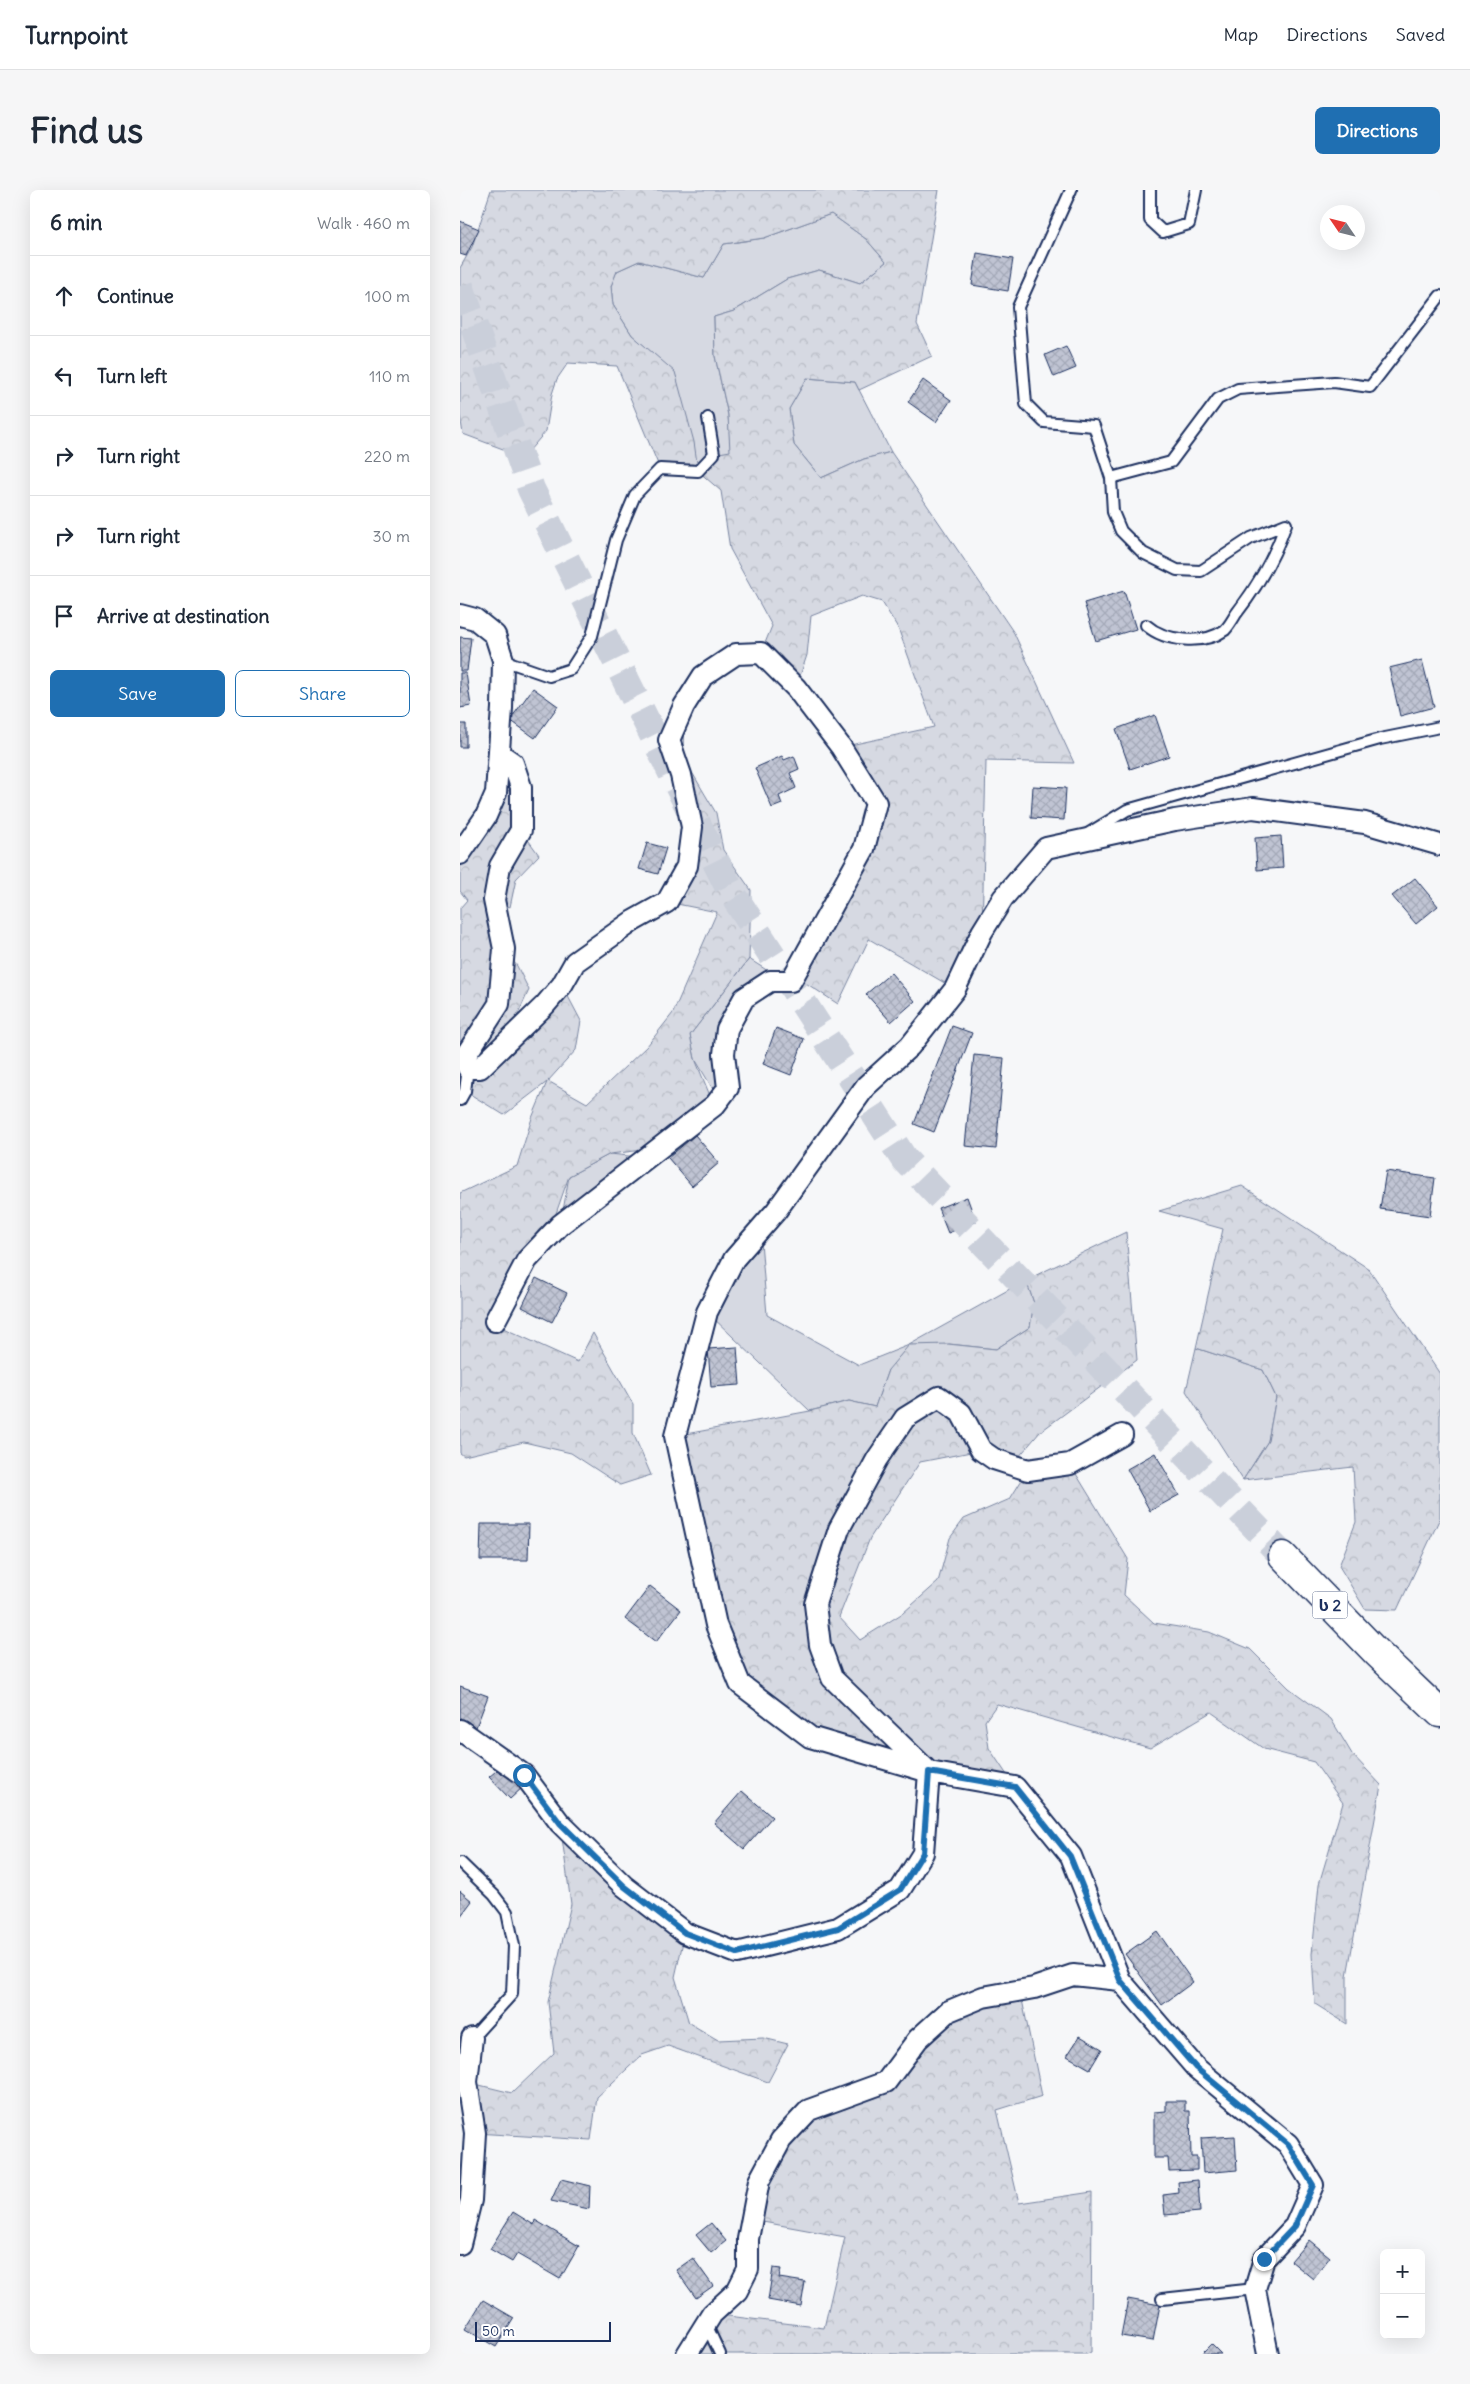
<!DOCTYPE html>
<html lang="en">
<head>
<meta charset="utf-8">
<style>
	body { margin:0; font-family:Delius,"Noto Sans Georgian",sans-serif; background:#f6f6f7; color:#1f2937 }
	.controls { position:absolute; right:15px; bottom:15px; display:grid; overflow:hidden; border-radius:8px; box-shadow:0 5px 20px #0002 }
	.controls button { width:45px; height:45px; display:grid; place-items:center; padding:0; border:0; border-bottom:1px solid #e0e1e3; background:#fff; color:#1f2937; font:25px sans-serif }
	.compass { position:absolute; left:860px; top:15px; width:45px; height:45px; border-radius:50%; background:#fff; box-shadow:0 5px 20px #0002; rotate:305deg }
	.scale { position:absolute; left:15px; bottom:12px; width:136px; box-sizing:border-box; padding-left:5px; border:2px solid #1b2f5e; border-top:0; font-size:14px; line-height:18px; white-space:nowrap; color:#1b2f5e; -webkit-text-stroke:4px #fff; paint-order:stroke }
	.stop { position:absolute; width:15px; height:15px; margin:-11px; border:4px solid #1f6fb2; border-radius:50%; background:#fff }
	.stop.end { background:#1f6fb2; border-color:#fff; box-shadow:0 1px 5px #0008 }
	.list { margin:0; padding:0; list-style:none }
	h2 { display:flex; justify-content:space-between; align-items:center; height:65px; margin:0; padding:0 20px; font-size:21px }
	h2 small { font-size:16px; font-weight:400; color:#747a83 }
	.list li { display:grid; grid-template-columns:32px 1fr auto; gap:15px; align-items:center; box-sizing:border-box; height:80px; padding:0 20px; border-top:1px solid #e0e1e3 }
	.list b { display:block; font-size:19px; white-space:nowrap }
	.list em { font-size:16px; font-style:normal; color:#747a83 }
	.actions { display:flex; gap:10px; padding:15px 20px }
	.actions a { flex:1; padding:11px 0; border:1px solid #1f6fb2; border-radius:8px; text-align:center; font-size:18px; color:#1f6fb2 }
	.actions .main { background:#1f6fb2; color:#fff }
	.icon { flex:none; width:28px; height:28px; fill:none; stroke:currentColor; stroke-width:2; stroke-linecap:round; stroke-linejoin:round }
	.map { position:relative; flex:none; width:980px; height:2164px; overflow:hidden; border-radius:8px }
	header { display:flex; align-items:center; gap:30px; box-sizing:border-box; height:70px; padding:0 25px; background:#fff; border-bottom:1px solid #e0e1e3 }
	header strong { font-size:24px }
	nav { display:flex; gap:28px; margin-inline-start:auto; font-size:18px }
	.intro { display:flex; align-items:center; justify-content:space-between; box-sizing:border-box; height:120px; padding:0 30px }
	h1 { margin:0; font-size:35px }
	.button { padding:12px 22px; border-radius:8px; background:#1f6fb2; color:#fff; font-size:18px; font-weight:700 }
	main { display:flex; gap:30px; padding:0 30px }
	aside { flex:1; background:#fff; border-radius:8px; box-shadow:0 5px 20px #0002 }
	.map>svg:first-child { display:block }
	.grass { fill:#d6d9e2; stroke:#7884a0 }
	.forest { fill:url(#forest-crowns); stroke:#7884a0; fill-rule:evenodd }
	.building { fill:url(#building-cross-hatch); stroke:#1b2f5e }
	.lines { fill:none; stroke-linecap:round; stroke-linejoin:round }
	.highway-tunnel { stroke:#cacfda; stroke-width:28; stroke-dasharray:28 14; stroke-linecap:butt }
	.lane-casing { stroke:#1b2f5e; stroke-width:14 }
	.street-casing { stroke:#1b2f5e; stroke-width:24 }
	.highway-casing { stroke:#1b2f5e; stroke-width:31 }
	.lane { stroke:#fff; stroke-width:10 }
	.street { stroke:#fff; stroke-width:20 }
	.highway { stroke:#fff; stroke-width:28 }
	.route { stroke:#1f6fb2; stroke-width:6 }
	.labels { text-anchor:middle; dominant-baseline:central; stroke-width:4.5; stroke-linejoin:round; paint-order:stroke }
	.shield { fill:#fff; stroke:#5f6d8e; stroke-width:1 }
	.shield-label { font-size:16px; font-weight:bold; fill:#1b2f5e }
</style>
</head>
<body>
<header>
<strong>Turnpoint</strong>
<nav><a>Map</a><a>Directions</a><a>Saved</a></nav>
</header>
<div class="intro"><h1>Find us</h1><a class="button">Directions</a></div>
<main>
<aside>
<h2>6 min<small>Walk · 460 m</small></h2>
<ul class="list">
<li><svg class="icon" aria-label="ahead" viewBox="0 0 24 24"><path d="M12 20V5M6 11l6-6 6 6"/></svg><div><b>Continue</b></div><em>100 m</em></li>
<li><svg class="icon" aria-label="left" viewBox="0 0 24 24"><path d="M17 20v-9H6M10 6l-5 5 5 5"/></svg><div><b>Turn left</b></div><em>110 m</em></li>
<li><svg class="icon" aria-label="right" viewBox="0 0 24 24"><path d="M7 20v-9h11M14 6l5 5-5 5"/></svg><div><b>Turn right</b></div><em>220 m</em></li>
<li><svg class="icon" aria-label="right" viewBox="0 0 24 24"><path d="M7 20v-9h11M14 6l5 5-5 5"/></svg><div><b>Turn right</b></div><em>30 m</em></li>
<li><svg class="icon" aria-label="arrive" viewBox="0 0 24 24"><path d="M6 21V4h12l-3 4 3 4H6"/></svg><div><b>Arrive at destination</b></div></li>
</ul>
<div class="actions"><a class="main">Save</a><a>Share</a></div>
</aside>
<div class="map">
<svg width="980" height="2164" viewBox="0 0 980 2164">
	<defs>
		<pattern id="forest-crowns" width="20" height="18" patternUnits="userSpaceOnUse" patternTransform="scale(1.25)"><rect width="20" height="18" fill="#d6d9e2"/><path d="M2 6a3 3 0 1 1 6 0M12 15a3 3 0 1 1 6 0" fill="none" stroke="#b7bbc4"/></pattern>
		<pattern id="building-cross-hatch" width="8" height="8" patternUnits="userSpaceOnUse" patternTransform="scale(1.25)"><rect width="8" height="8" fill="#c0c4d3"/><path d="M0 0l8 8M0 8l8-8" fill="none" stroke="#a4a9b8"/></pattern>
	</defs>
	<rect width="100%" height="100%" fill="#f6f7f9"/>
	<filter id="ink" filterUnits="userSpaceOnUse"><feTurbulence type="fractalNoise" baseFrequency=".02" numOctaves="2"/><feDisplacementMap in="SourceGraphic" scale="10" xChannelSelector="R" yChannelSelector="G"/><feConvolveMatrix kernelMatrix="1 2 1 2 8 2 1 2 1" color-interpolation-filters="sRGB"/></filter>
	<g filter="url(#ink)">
		<path class="grass" d="M 371,24 L 406,49 L 426,72 L 400,93 L 359,80 L 327,89 L 274,121 L 254,127 L 255,166 L 268,225 L 271,261 L 238,281 L 215,183 L 172,145 L 153,115 L 151,96 L 157,81 L 179,71 L 244,88 L 264,54 L 304,48 Z
			M 347,188 L 395,192 L 431,262 L 404,269 L 361,288 L 334,255 L 329,219 Z
			M 289,769 L 316,786 L 283,806 L 257,906 L 235,869 L 230,845 Z
			M 150,964 L 178,967 L 102,1027 L 109,986 Z
			M 300,1039 L 307,1125 L 399,1175 L 449,1155 L 566,1090 L 574,1113 L 570,1137 L 536,1159 L 489,1154 L 428,1180 L 415,1217 L 389,1211 L 350,1221 L 247,1122 Z
			M 736,1158 L 803,1180 L 816,1207 L 808,1251 L 783,1290 L 726,1201 Z"/>
		<path class="forest" d="M 31,0 L 479,0 L 457,134 L 472,166 L 399,200 L 395,192 L 347,188 L 329,219 L 334,255 L 361,288 L 404,269 L 431,262 L 554,443 L 614,573 L 526,571 L 522,742 L 495,799 L 409,749 L 378,814 L 338,788 L 416,613 L 381,557 L 474,537 L 438,438 L 422,412 L 402,406 L 351,426 L 347,465 L 336,498 L 301,463 L 312,436 L 270,359 L 261,301 L 238,281 L 200,279 L 157,176 L 108,173 L 97,189 L 92,204 L 86,241 L 69,261 L 43,259 L 3,244 L 0,225 L 0,78 L 12,57 ZM 371,24 L 406,49 L 426,72 L 400,93 L 359,80 L 327,89 L 274,121 L 254,127 L 255,166 L 268,225 L 270,261 L 254,264 L 238,280 L 234,252 L 215,182 L 172,145 L 153,115 L 151,96 L 157,81 L 179,71 L 244,88 L 264,54 L 304,48 Z
			M 224,516 L 223,567 L 256,623 L 263,660 L 291,700 L 289,769 L 230,845 L 235,869 L 253,913 L 191,959 L 150,964 L 109,986 L 93,1032 L 32,1133 L 118,1172 L 133,1143 L 173,1214 L 173,1243 L 191,1285 L 160,1295 L 111,1263 L 64,1252 L 4,1266 L 0,1263 L 0,1003 L 57,976 L 72,928 L 87,892 L 44,925 L 5,901 L 0,896 L 0,718 L 7,710 L 0,701 L 0,665 L 37,604 L 61,597 L 61,640 L 79,665 L 56,689 L 50,717 L 35,710 L 44,759 L 57,776 L 69,800 L 44,855 L 102,795 L 121,831 L 116,860 L 88,891 L 127,913 L 187,856 L 213,823 L 257,722 L 207,712 L 232,637 L 209,550 Z
			M 782,996 L 909,1079 L 980,1184 L 980,1328 L 937,1420 L 905,1419 L 879,1376 L 896,1332 L 893,1277 L 783,1290 L 808,1251 L 816,1207 L 803,1180 L 736,1158 L 763,1039 L 699,1021 Z
			M 666,1042 L 677,1170 L 580,1242 L 552,1275 L 521,1260 L 460,1272 L 410,1348 L 379,1427 L 400,1450 L 443,1423 L 478,1392 L 490,1348 L 504,1329 L 550,1309 L 568,1280 L 610,1274 L 668,1369 L 664,1405 L 694,1433 L 749,1442 L 790,1459 L 829,1498 L 871,1529 L 892,1564 L 921,1595 L 887,1786 L 887,1834 L 855,1814 L 852,1764 L 859,1694 L 883,1613 L 854,1572 L 804,1559 L 751,1522 L 690,1558 L 537,1514 L 525,1531 L 529,1558 L 555,1597 L 350,1547 L 280,1494 L 215,1246 L 350,1221 L 389,1211 L 415,1217 L 428,1180 L 449,1155 L 488,1154 L 536,1159 L 570,1137 L 574,1113 L 566,1090 Z
			M 100,1633 L 225,1743 L 215,1787 L 229,1833 L 258,1850 L 303,1848 L 328,1854 L 308,1892 L 208,1856 L 182,1865 L 137,1907 L 131,1950 L 15,1943 L 7,1892 L 52,1903 L 94,1863 L 88,1812 L 111,1714 Z
			M 560,1800 L 582,1906 L 537,1920 L 559,2013 L 632,2002 L 631,2162 L 627,2164 L 227,2164 L 252,2124 L 364,2138 L 385,2047 L 292,2030 L 299,1991 L 349,1920 L 426,1892 L 489,1821 Z"/>
		<path class="building" d="M 0,31 L 19,39 L 6,66 L 0,64 Z
			M 517,63 L 553,69 L 548,101 L 512,95 Z
			M 606,156 L 616,178 L 594,187 L 585,165 Z
			M 463,190 L 491,210 L 476,232 L 448,212 Z
			M 664,401 L 676,439 L 636,451 L 624,413 Z
			M 0,447 L 11,448 L 7,481 L 0,481 Z
			M 962,470 L 974,517 L 940,526 L 929,478 Z
			M 0,483 L 6,483 L 11,516 L 0,518 Z
			M 73,498 L 98,516 L 75,548 L 50,530 Z
			M 695,525 L 709,566 L 670,579 L 656,539 Z
			M 0,534 L 6,534 L 6,557 L 0,557 Z
			M 322,566 L 324,570 L 334,566 L 339,579 L 330,583 L 336,598 L 319,606 L 322,614 L 312,618 L 295,578 Z
			M 573,596 L 606,598 L 604,630 L 571,628 Z
			M 821,646 L 823,678 L 797,680 L 795,648 Z
			M 187,653 L 206,658 L 198,684 L 179,679 Z
			M 955,688 L 978,716 L 956,734 L 932,706 Z
			M 431,783 L 455,811 L 431,832 L 406,804 Z
			M 492,836 L 512,843 L 474,942 L 454,934 Z
			M 316,838 L 344,849 L 331,885 L 303,874 Z
			M 514,865 L 544,868 L 536,959 L 505,956 Z
			M 235,945 L 259,973 L 232,996 L 208,968 Z
			M 926,981 L 975,988 L 970,1026 L 920,1019 Z
			M 507,1007 L 516,1032 L 488,1043 L 478,1018 Z
			M 76,1088 L 107,1103 L 92,1132 L 62,1117 Z
			M 277,1157 L 280,1195 L 251,1197 L 248,1159 Z
			M 695,1263 L 719,1305 L 690,1321 L 667,1279 Z
			M 21,1334 L 69,1334 L 68,1370 L 20,1370 Z
			M 190,1396 L 221,1420 L 196,1452 L 165,1429 Z
			M 0,1496 L 28,1506 L 15,1540 L 0,1535 Z
			M 43,1575 L 63,1597 L 50,1609 L 29,1587 Z
			M 282,1601 L 312,1627 L 284,1659 L 254,1633 Z
			M 0,1701 L 12,1711 L 0,1727 Z
			M 697,1741 L 733,1792 L 702,1815 L 665,1764 Z
			M 620,1846 L 642,1859 L 630,1879 L 607,1866 Z
			M 706,1911 L 725,1911 L 725,1921 L 730,1921 L 731,1967 L 737,1967 L 737,1980 L 709,1981 L 708,1968 L 694,1968 L 694,1922 L 706,1921 Z
			M 775,1946 L 777,1980 L 743,1983 L 741,1948 Z
			M 101,1989 L 130,1996 L 129,2019 L 91,2011 Z
			M 738,1990 L 740,2022 L 705,2025 L 703,2005 L 719,2003 L 718,1992 Z
			M 53,2022 L 74,2035 L 75,2030 L 119,2056 L 100,2089 L 57,2064 L 52,2072 L 30,2059 Z
			M 251,2033 L 266,2051 L 251,2063 L 236,2045 Z
			M 849,2050 L 870,2067 L 853,2089 L 831,2071 Z
			M 233,2068 L 253,2096 L 236,2108 L 216,2080 Z
			M 313,2078 L 321,2079 L 319,2088 L 345,2092 L 341,2116 L 308,2110 Z
			M 668,2109 L 700,2115 L 693,2151 L 661,2146 Z
			M 23,2110 L 54,2128 L 36,2157 L 5,2139 Z
			M 751,2154 L 761,2164 L 741,2164 Z"/>
		<g class="lines">
			<path class="highway-tunnel" d="M 0,96 L 71,299 L 270,700 L 444,969 L 823,1366"/>
			<defs>
				<path id="lane" d="M 611,0 L 558,117 L 566,214 L 584,232 L 634,236 L 651,288 L 711,272 L 758,209 L 778,199 L 874,192 L 910,197 L 980,106
					M 690,0 L 690,30 L 703,42 L 729,34 L 736,0
					M 651,288 L 653,322 L 661,341 L 683,363 L 717,380 L 741,381 L 791,348 L 826,334 C 815,366 797,397 776,424 C 773,429 769,436 765,440 C 744,455 705,452 686,435
					M 43,470 L 89,486 L 111,479 L 132,446 L 156,350 L 175,305 L 200,279 L 238,281 L 254,264 L 248,228
					M 629,643 L 667,620 L 920,549 L 980,537
					M 0,910 L 5,901 L 8,878
					M 1,1673 L 34,1705 L 47,1722 L 54,1756 L 52,1804 L 12,1848
					M 702,2109 L 795,2099
					M 246,2134 L 260,2164"/>
				<path id="street" d="M 0,425 L 15,429 L 35,445 L 43,470 L 42,518 L 36,603 L 26,626 L 0,664
					M 35,1131 L 67,1070 L 100,1035 L 255,915 L 268,898 L 264,864 L 267,839 L 284,808 L 310,791 L 331,791 L 404,659 L 416,613 L 381,557 L 336,498 L 301,463 L 276,464 L 243,486 L 224,516 L 209,550 L 221,585 L 232,637 L 227,676 L 207,712 L 173,731 L 115,772 L 102,795 L 85,815 L 20,878 L 8,878 L 4,868 L 39,814 L 44,759 L 34,710 L 40,676 L 61,640 L 61,597 L 53,573 L 40,564
					M 0,1540 L 64,1585 L 100,1633 L 164,1696 L 225,1743 L 277,1763 L 378,1738 L 440,1700 L 463,1663 L 469,1582 L 372,1488 L 360,1455 L 355,1414 L 379,1339 L 417,1269 L 445,1228 L 479,1207 L 501,1223 L 521,1260 L 534,1269 L 568,1280 L 610,1274 L 662,1245
					M 0,2054 L 11,2010 L 15,1943 L 7,1892 L 12,1848
					M 227,2164 L 252,2124 L 277,2101 L 288,2079 L 288,2049 L 299,1991 L 321,1950 L 349,1920 L 426,1892 L 458,1849 L 489,1821 L 523,1807 L 574,1798 L 613,1785 L 660,1790
					M 808,2164 L 795,2099 L 804,2069 L 835,2036 L 853,1995 L 828,1954 L 736,1878 L 660,1790 L 611,1666 L 555,1597 L 469,1582 L 350,1547 L 280,1494 L 256,1435 L 215,1246 L 247,1122 L 274,1069 L 316,1021 L 406,896 L 450,856 L 495,799 L 522,742 L 543,708 L 586,658 L 715,630 L 793,618 L 905,633 L 980,655"/>
				<path id="highway" d="M 823,1366 L 917,1463 L 980,1523"/>
			</defs>
			<use href="#lane" class="lane-casing"/>
			<use href="#street" class="street-casing"/>
			<use href="#highway" class="highway-casing"/>
			<use href="#lane" class="lane"/>
			<use href="#street" class="street"/>
			<use href="#highway" class="highway"/>
		</g>
	</g>
	<g class="lines" filter="url(#ink)">
		<path class="route" d="M 64,1585 L 100,1633 L 164,1696 L 225,1743 L 277,1763 L 378,1738 L 440,1700 L 463,1663 L 469,1582 L 555,1597 L 610,1666 L 660,1790 L 736,1878 L 828,1954 L 853,1995 L 835,2036 L 804,2069"/>
	</g>
	<g class="labels">
		<rect class="shield" x="852.5" y="1401.5" width="35" height="27" rx="4"/>
		<g class="shield-label">
			<text x="870" y="1415">ს 2</text>
		</g>
	</g>
</svg>
<div class="controls">
<button>+</button>
<button>−</button>
</div>
<svg class="compass" viewBox="-18 -18 36 36"><path d="M0-13l5 13h-10z" fill="#e53935"/><path d="M0 13l5-13h-10z" fill="#747a83"/></svg>
<div class="scale">50 m</div>
<div class="stop" style="left:64px;top:1585px"></div>
<div class="stop end" style="left:804px;top:2069px"></div>
</div>
</main>
</body>
</html>
